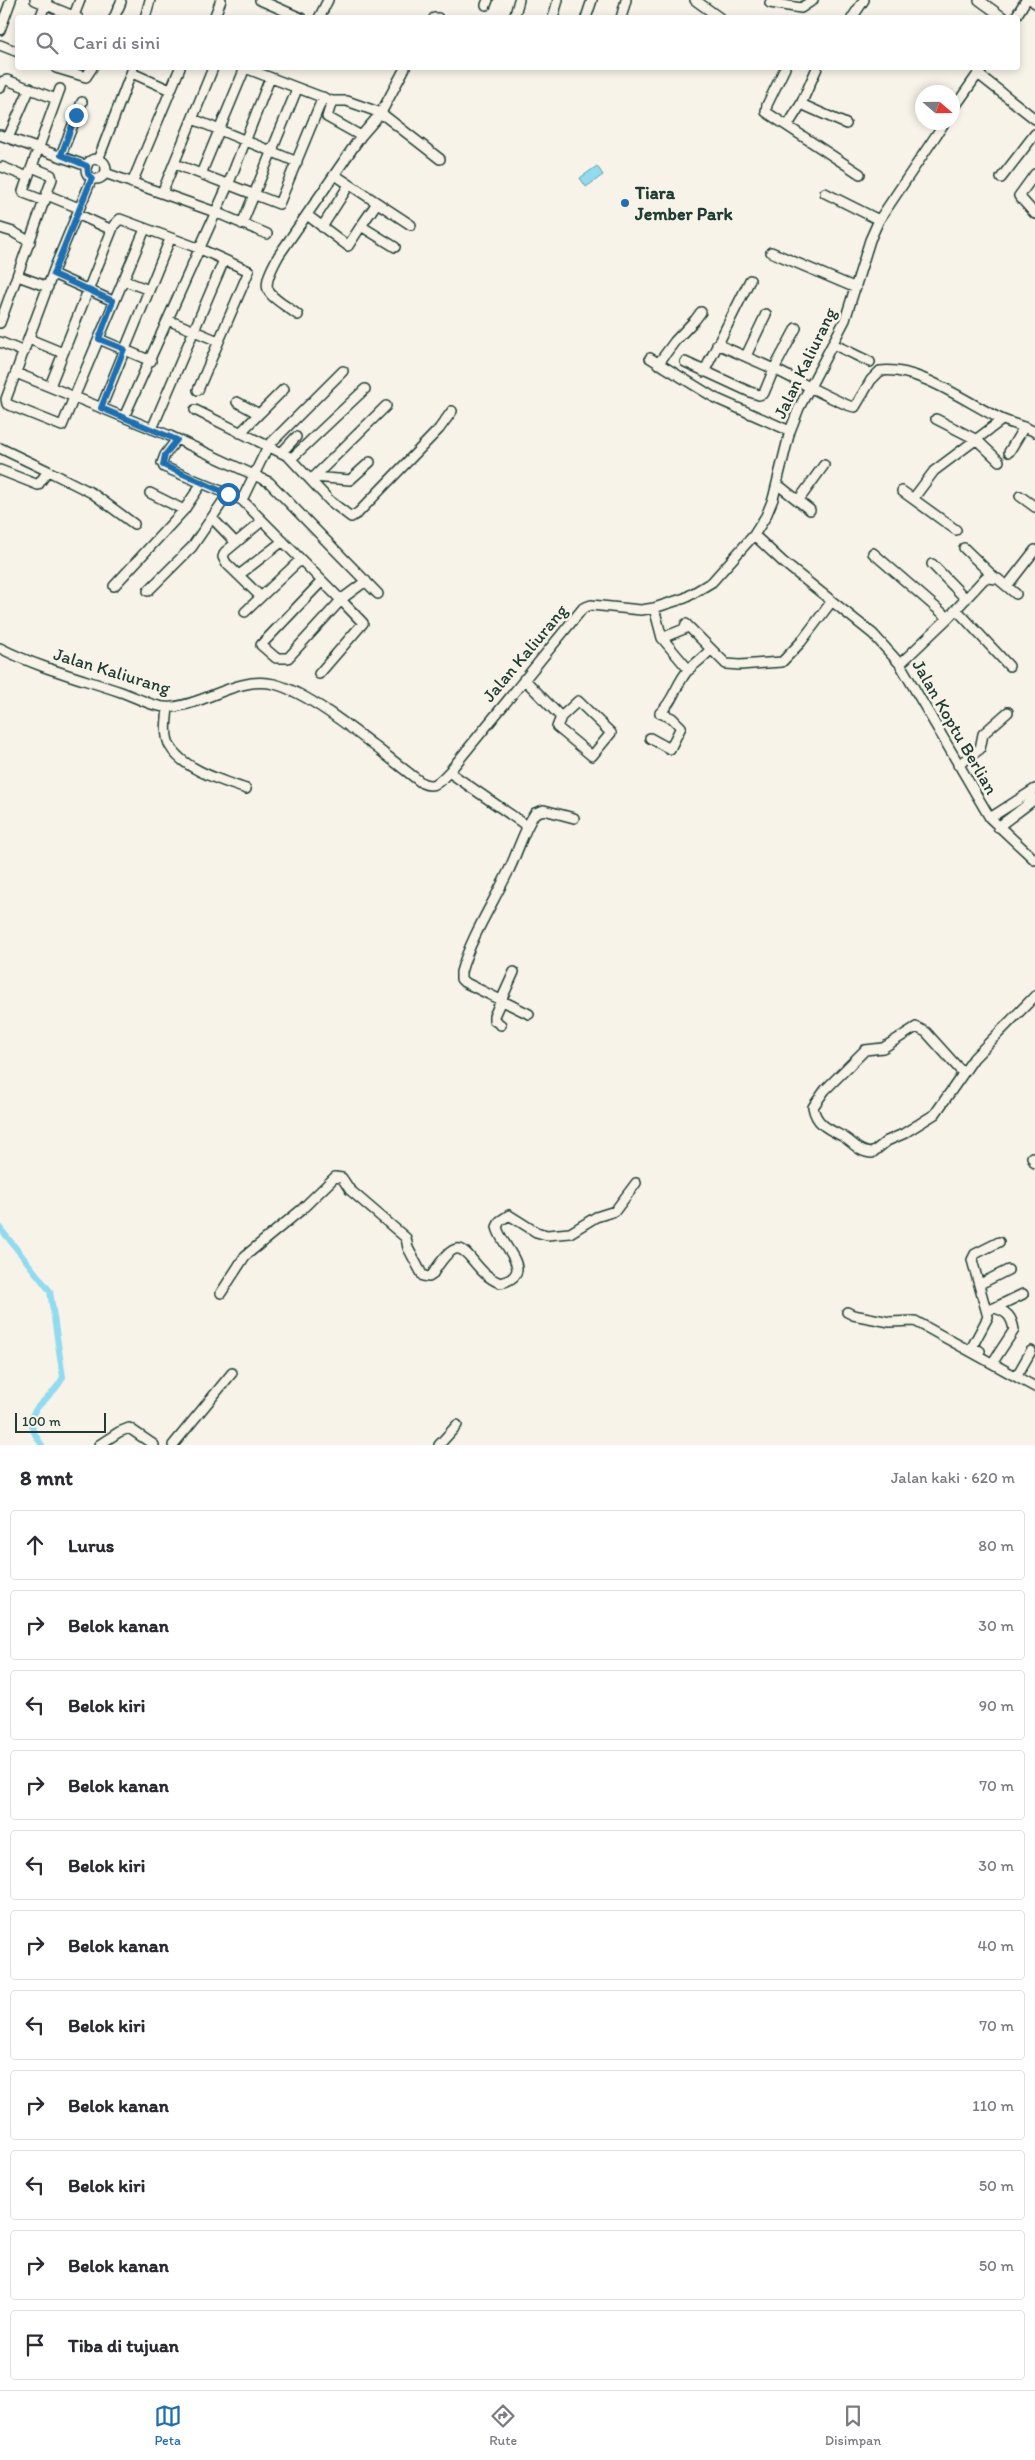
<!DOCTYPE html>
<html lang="id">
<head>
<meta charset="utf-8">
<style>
	body { margin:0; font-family:Itim,sans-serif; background:#f7f7f7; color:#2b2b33 }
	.compass { position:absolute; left:915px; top:85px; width:45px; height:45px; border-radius:50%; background:#fff; box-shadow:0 2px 8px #0003; rotate:110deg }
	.scale { position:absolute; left:15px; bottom:12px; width:91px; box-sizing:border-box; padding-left:5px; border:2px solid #1f3d34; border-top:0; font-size:14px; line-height:18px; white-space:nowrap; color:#1f3d34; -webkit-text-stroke:4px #f7f3e8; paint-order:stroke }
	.stop { position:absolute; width:15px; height:15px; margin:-11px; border:4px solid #1f6fb2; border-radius:50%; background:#fff }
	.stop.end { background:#1f6fb2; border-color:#fff; box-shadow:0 1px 5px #0008 }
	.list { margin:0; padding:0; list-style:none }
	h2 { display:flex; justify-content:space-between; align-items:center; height:65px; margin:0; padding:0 20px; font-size:21px }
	h2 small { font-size:16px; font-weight:400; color:#7c7c81 }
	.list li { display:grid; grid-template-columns:32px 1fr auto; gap:15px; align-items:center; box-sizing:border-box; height:70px; margin:0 10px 10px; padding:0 10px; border:1px solid #e1e1e2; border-radius:5px }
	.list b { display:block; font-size:19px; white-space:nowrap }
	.list em { font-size:16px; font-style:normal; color:#7c7c81 }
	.icon { flex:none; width:28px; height:28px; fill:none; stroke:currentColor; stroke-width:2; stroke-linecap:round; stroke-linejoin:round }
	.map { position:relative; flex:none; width:1035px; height:1445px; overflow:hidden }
	.search { position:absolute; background:#fff; box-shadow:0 2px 8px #0003; left:15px; right:15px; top:15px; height:55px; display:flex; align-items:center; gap:12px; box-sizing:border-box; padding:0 18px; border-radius:5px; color:#7c7c81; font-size:19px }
	.sheet { height:945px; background:#fff }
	nav { display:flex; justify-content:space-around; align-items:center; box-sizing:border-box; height:70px; border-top:1px solid #e1e1e2; background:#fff; font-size:14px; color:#7c7c81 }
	nav a { display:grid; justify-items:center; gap:2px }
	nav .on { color:#1f6fb2 }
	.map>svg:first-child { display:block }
	.water { fill:#90dbf0; stroke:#639ca5 }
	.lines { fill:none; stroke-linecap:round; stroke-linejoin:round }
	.canal { stroke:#90dbf0; stroke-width:6 }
	.minor-casing { stroke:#1f3d34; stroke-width:12 }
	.minor { stroke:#f7f3e8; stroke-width:9 }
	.route { stroke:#1f6fb2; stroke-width:6 }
	.poi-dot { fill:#1f6fb2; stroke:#f7f3e8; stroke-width:2 }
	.labels { text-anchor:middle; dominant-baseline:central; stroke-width:5; stroke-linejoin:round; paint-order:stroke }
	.poi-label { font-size:18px; font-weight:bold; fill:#1f3d34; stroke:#f7f3e8; text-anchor:start }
	.street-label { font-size:18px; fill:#1f3d34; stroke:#f7f3e8 }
</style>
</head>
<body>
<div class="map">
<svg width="1035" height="1445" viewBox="0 0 1035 1445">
	<rect width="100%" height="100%" fill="#f7f3e8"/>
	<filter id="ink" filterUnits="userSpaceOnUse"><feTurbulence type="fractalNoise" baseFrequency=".02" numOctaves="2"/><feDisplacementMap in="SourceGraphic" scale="10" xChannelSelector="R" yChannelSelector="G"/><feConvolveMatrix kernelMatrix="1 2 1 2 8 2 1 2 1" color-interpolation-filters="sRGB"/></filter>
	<g filter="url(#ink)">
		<path class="water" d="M 597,166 L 603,175 L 586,187 L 580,178 Z"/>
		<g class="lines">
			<path class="canal" d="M 0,1228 L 50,1291 L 63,1377 C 50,1406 13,1408 42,1445"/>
			<defs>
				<path id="minor" d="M 35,0 L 78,18
					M 260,0 L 301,18
					M 695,0 L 720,18
					M 979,0 L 1004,18
					M 1032,0 L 1035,3
					M 770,3 L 801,8 L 813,0
					M 486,5 L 488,0
					M 40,18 L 47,0
					M 73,18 L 80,0
					M 114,18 L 121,2
					M 145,18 L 150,0
					M 214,18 L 221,0
					M 319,18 L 328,0
					M 434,18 L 438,18
					M 514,18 L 519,0
					M 553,18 L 558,0
					M 586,18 L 592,0
					M 621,18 L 626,0
					M 852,18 L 864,0
					M 1015,18 L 1026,0
					M 0,30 L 11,0
					M 0,45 L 18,52
					M 56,68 L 86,77 L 92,68
					M 245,68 L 332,101 L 347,101 L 381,113 L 440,159
					M 785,68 L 767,105 L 766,112 L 860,174
					M 132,73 L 170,90
					M 978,74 L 1035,119
					M 0,88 L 3,81 L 7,80 L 56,99
					M 332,101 L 327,117 L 361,136
					M 801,104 L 846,124
					M 952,111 L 982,68
					M 193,119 L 297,162
					M 788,125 L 801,104 L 817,68
					M 0,135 L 87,166
					M 8,138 L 30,88
					M 61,155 L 82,102
					M86 169a10 10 0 1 1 20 0a10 10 0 1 1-20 0Z
					M 98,160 L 133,68
					M 175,164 L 279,204 L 323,97
					M 2,167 L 28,177
					M 105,173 L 215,212 L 267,234
					M 201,174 L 245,68
					M 1035,174 L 1019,196 L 1035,214
					M 335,175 L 411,225
					M 92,178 L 55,267 L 6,399 L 7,404 L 62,426 L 145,229
					M 1001,178 L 1035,134
					M 132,183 L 180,68
					M 162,193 L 213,68
					M 825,193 L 879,220
					M 47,195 L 79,208
					M 45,201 L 24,193 L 23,191 L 60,89
					M 377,203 L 361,226 L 395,247
					M 77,214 L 112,230
					M 307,215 L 348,246 L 361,226
					M 242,224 L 297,89
					M 322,227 L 349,185
					M 0,228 L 13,232 L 30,242
					M 771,252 L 856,288
					M 53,274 L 113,301
					M 18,276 L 48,287
					M 123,280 L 149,290
					M 298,315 C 267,292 257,294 279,255 L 361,136 L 381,113 L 405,68
					M 168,320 L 218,341
					M 0,323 L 52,179 L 51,175 L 32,167
					M 796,328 L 774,369 C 787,375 848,408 855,407 L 871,380 L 880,371 C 918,366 966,402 999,418 C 1011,424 1024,426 1035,432
					M 29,339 L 63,353
					M 99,339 L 151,361
					M 0,342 L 24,352
					M 833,344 L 870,362
					M 746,356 L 766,314
					M 650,358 L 715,398 L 790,431
					M 685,362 L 750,392 L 759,395 L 764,393 L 774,369 L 717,344
					M 658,364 L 675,341 L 695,320 L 701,312
					M 704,372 L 750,280
					M 16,373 L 170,436 L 269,482 L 378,594
					M 50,386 L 114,225 L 120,219 L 198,248 L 249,271 L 198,390
					M 237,402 L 259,414
					M 101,408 L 170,239
					M 195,410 L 288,456 L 330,501 L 351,517 L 358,513 L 439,429 L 452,411
					M 124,417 L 228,185 L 270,78
					M 936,419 L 977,440 L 999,461
					M 152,429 L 224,260
					M 240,433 L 284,389
					M 177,439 L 165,455 L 162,463 L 164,467 L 242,500 L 338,597 L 343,598 L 366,581
					M 0,448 L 48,471
					M 282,452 L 296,437
					M 1009,452 L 1024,427
					M 292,458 L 365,389
					M 0,470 L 38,485 L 48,471 L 92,493 L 134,524
					M 313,477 L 350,480 L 370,462
					M 311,480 L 386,406
					M 777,484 L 810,510
					M 902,491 L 956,530
					M 150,493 L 184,510
					M 1020,496 L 1035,507
					M 913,499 L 934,471 L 1002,420
					M 242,500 L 268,446 L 343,371
					M 798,501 L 824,465
					M 213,519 L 236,543
					M 754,535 L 783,562 L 873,634 L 900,664 L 990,818 L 1035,860
					M 964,548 L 994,577
					M 873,553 L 948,618
					M 932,564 L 966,599
					M 239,575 L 283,541
					M 322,581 L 261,645 L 276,658 L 288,658 L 343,598
					M 114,586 L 184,510 L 202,483
					M 1007,586 L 1035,550
					M 148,591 L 192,547 L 228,494
					M 260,596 L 226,563 L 223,557 L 225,552 L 262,521
					M 654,608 L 662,638 L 689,670
					M 956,609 L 1009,666
					M 245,612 L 300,560
					M 662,638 L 684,629 L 686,624 L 726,664 L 740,665 L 782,662 L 801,642 L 832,601
					M 0,648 C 39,668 80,678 121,692 C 136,697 156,709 172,707 C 206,704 237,676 274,684 C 316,694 385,756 422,783 C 435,789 441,780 449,772 L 583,608 L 591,605 L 641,610 L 654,608 L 685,598 L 712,582 L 754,535 L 766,516 L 773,499 L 790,431 L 799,408 L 845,320 L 870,240 L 879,220 L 945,122
					M 900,664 L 948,618 L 985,578 L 998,579 L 1016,594
					M 319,674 L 363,623 L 341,600
					M 524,679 L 561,717 L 557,727 L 592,756 L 611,733 L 578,701 L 561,717
					M 168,708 C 167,719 164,735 170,746 C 182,769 223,781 246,789
					M 650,738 L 670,749 L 681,727 L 672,718 L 660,713 C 674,701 676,683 689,669 C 696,663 704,657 710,650
					M 958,765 L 980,749 L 983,734 L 1008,712
					M 449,772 L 527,826
					M 990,818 L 1035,789
					M 998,827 L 1035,799
					M 529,1014 L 464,982 L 461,979 L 461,972 C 471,937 492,905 508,872 C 518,852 523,831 535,813 L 544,810 L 574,818
					M 501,1025 L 494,1020 L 494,1016 L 514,972
					M 962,1072 L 926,1032 L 916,1027 L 883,1048 L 865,1050 L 825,1090 L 813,1107 C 816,1124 828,1129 842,1136 C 853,1142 859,1153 872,1153 L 887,1141 L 903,1134 L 935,1114 L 974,1058 L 1035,996
					M 1032,1157 L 1035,1163
					M 980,1284 L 1008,1270
					M 221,1293 L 245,1256 L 301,1210 L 335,1177 L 342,1178 L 350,1190 L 406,1238 L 408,1248 L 423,1276 L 429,1277 L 432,1275 C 467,1218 465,1270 500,1283 C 538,1274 501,1247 497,1227 L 500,1221 L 509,1215 L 536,1232 L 547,1235 L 570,1233 L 596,1217 L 615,1211 L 636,1183
					M 994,1308 L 1023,1294
					M 987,1311 L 994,1308 C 1007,1311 1012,1317 1014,1330 L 995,1359
					M 847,1312 L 853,1315 L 890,1322 L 915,1321 L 1035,1387
					M 980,1351 L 972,1347 L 988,1317 L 972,1260 L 975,1254 L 999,1242
					M 1019,1372 L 1031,1351
					M 99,1445 L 119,1432 L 129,1428 L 154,1445
					M 173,1445 L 232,1373
					M 439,1445 L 457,1425"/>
			</defs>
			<use href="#minor" class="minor-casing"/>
			<use href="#minor" class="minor"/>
		</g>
	</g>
	<g class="lines" filter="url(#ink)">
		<path class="route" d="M 76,115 L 61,155 L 87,166 L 88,174 L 92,178 L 53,274 L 113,301 L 99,339 L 124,349 L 101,408 L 177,440 L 165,455 L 163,465 L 228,494"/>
	</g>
	<circle class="poi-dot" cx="625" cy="203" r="5"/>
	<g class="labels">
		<g class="poi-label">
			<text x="635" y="193">Tiara<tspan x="635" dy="21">Jember Park</tspan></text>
		</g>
		<g class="street-label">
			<text transform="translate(805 363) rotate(-64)">Jalan Kaliurang</text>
			<text transform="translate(525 653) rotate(-50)">Jalan Kaliurang</text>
			<text transform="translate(112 671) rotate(17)">Jalan Kaliurang</text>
			<text transform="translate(955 727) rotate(60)">Jalan Koptu Berlian</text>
		</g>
	</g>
</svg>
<svg class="compass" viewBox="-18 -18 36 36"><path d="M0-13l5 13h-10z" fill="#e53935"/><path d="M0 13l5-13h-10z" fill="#7c7c81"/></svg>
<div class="scale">100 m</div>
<div class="stop" style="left:228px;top:494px"></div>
<div class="stop end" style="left:76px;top:115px"></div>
<div class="search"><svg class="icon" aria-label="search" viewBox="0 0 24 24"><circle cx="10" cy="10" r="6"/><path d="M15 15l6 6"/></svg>Cari di sini</div>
</div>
<section class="sheet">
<h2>8 mnt<small>Jalan kaki · 620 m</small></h2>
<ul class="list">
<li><svg class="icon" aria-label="ahead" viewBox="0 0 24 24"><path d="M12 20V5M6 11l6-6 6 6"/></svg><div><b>Lurus</b></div><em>80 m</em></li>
<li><svg class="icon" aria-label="right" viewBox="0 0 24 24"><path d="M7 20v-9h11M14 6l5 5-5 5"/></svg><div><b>Belok kanan</b></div><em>30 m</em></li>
<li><svg class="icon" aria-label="left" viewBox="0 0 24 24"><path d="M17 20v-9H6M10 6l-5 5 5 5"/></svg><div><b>Belok kiri</b></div><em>90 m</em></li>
<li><svg class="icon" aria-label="right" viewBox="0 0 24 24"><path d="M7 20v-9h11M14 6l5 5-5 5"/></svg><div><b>Belok kanan</b></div><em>70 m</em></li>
<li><svg class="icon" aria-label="left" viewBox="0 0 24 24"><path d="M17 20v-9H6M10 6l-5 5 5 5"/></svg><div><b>Belok kiri</b></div><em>30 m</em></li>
<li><svg class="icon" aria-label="right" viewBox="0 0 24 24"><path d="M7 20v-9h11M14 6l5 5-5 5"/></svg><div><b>Belok kanan</b></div><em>40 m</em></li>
<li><svg class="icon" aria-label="left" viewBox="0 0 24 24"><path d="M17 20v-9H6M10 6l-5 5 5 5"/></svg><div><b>Belok kiri</b></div><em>70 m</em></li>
<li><svg class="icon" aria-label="right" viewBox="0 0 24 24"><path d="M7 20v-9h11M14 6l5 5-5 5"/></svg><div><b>Belok kanan</b></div><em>110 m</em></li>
<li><svg class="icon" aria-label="left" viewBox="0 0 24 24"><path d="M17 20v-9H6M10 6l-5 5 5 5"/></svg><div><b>Belok kiri</b></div><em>50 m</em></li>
<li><svg class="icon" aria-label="right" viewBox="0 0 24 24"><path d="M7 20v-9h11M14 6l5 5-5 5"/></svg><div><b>Belok kanan</b></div><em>50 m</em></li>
<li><svg class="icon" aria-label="arrive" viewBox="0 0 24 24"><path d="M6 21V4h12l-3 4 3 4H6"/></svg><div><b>Tiba di tujuan</b></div></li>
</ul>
</section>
<nav>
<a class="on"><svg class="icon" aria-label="map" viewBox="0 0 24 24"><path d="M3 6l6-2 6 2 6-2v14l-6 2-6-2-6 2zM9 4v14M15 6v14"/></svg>Peta</a>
<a><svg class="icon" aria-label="directions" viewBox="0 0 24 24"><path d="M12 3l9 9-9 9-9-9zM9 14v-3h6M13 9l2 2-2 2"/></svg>Rute</a>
<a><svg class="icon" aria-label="saved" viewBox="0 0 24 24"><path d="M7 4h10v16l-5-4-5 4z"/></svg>Disimpan</a>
</nav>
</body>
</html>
